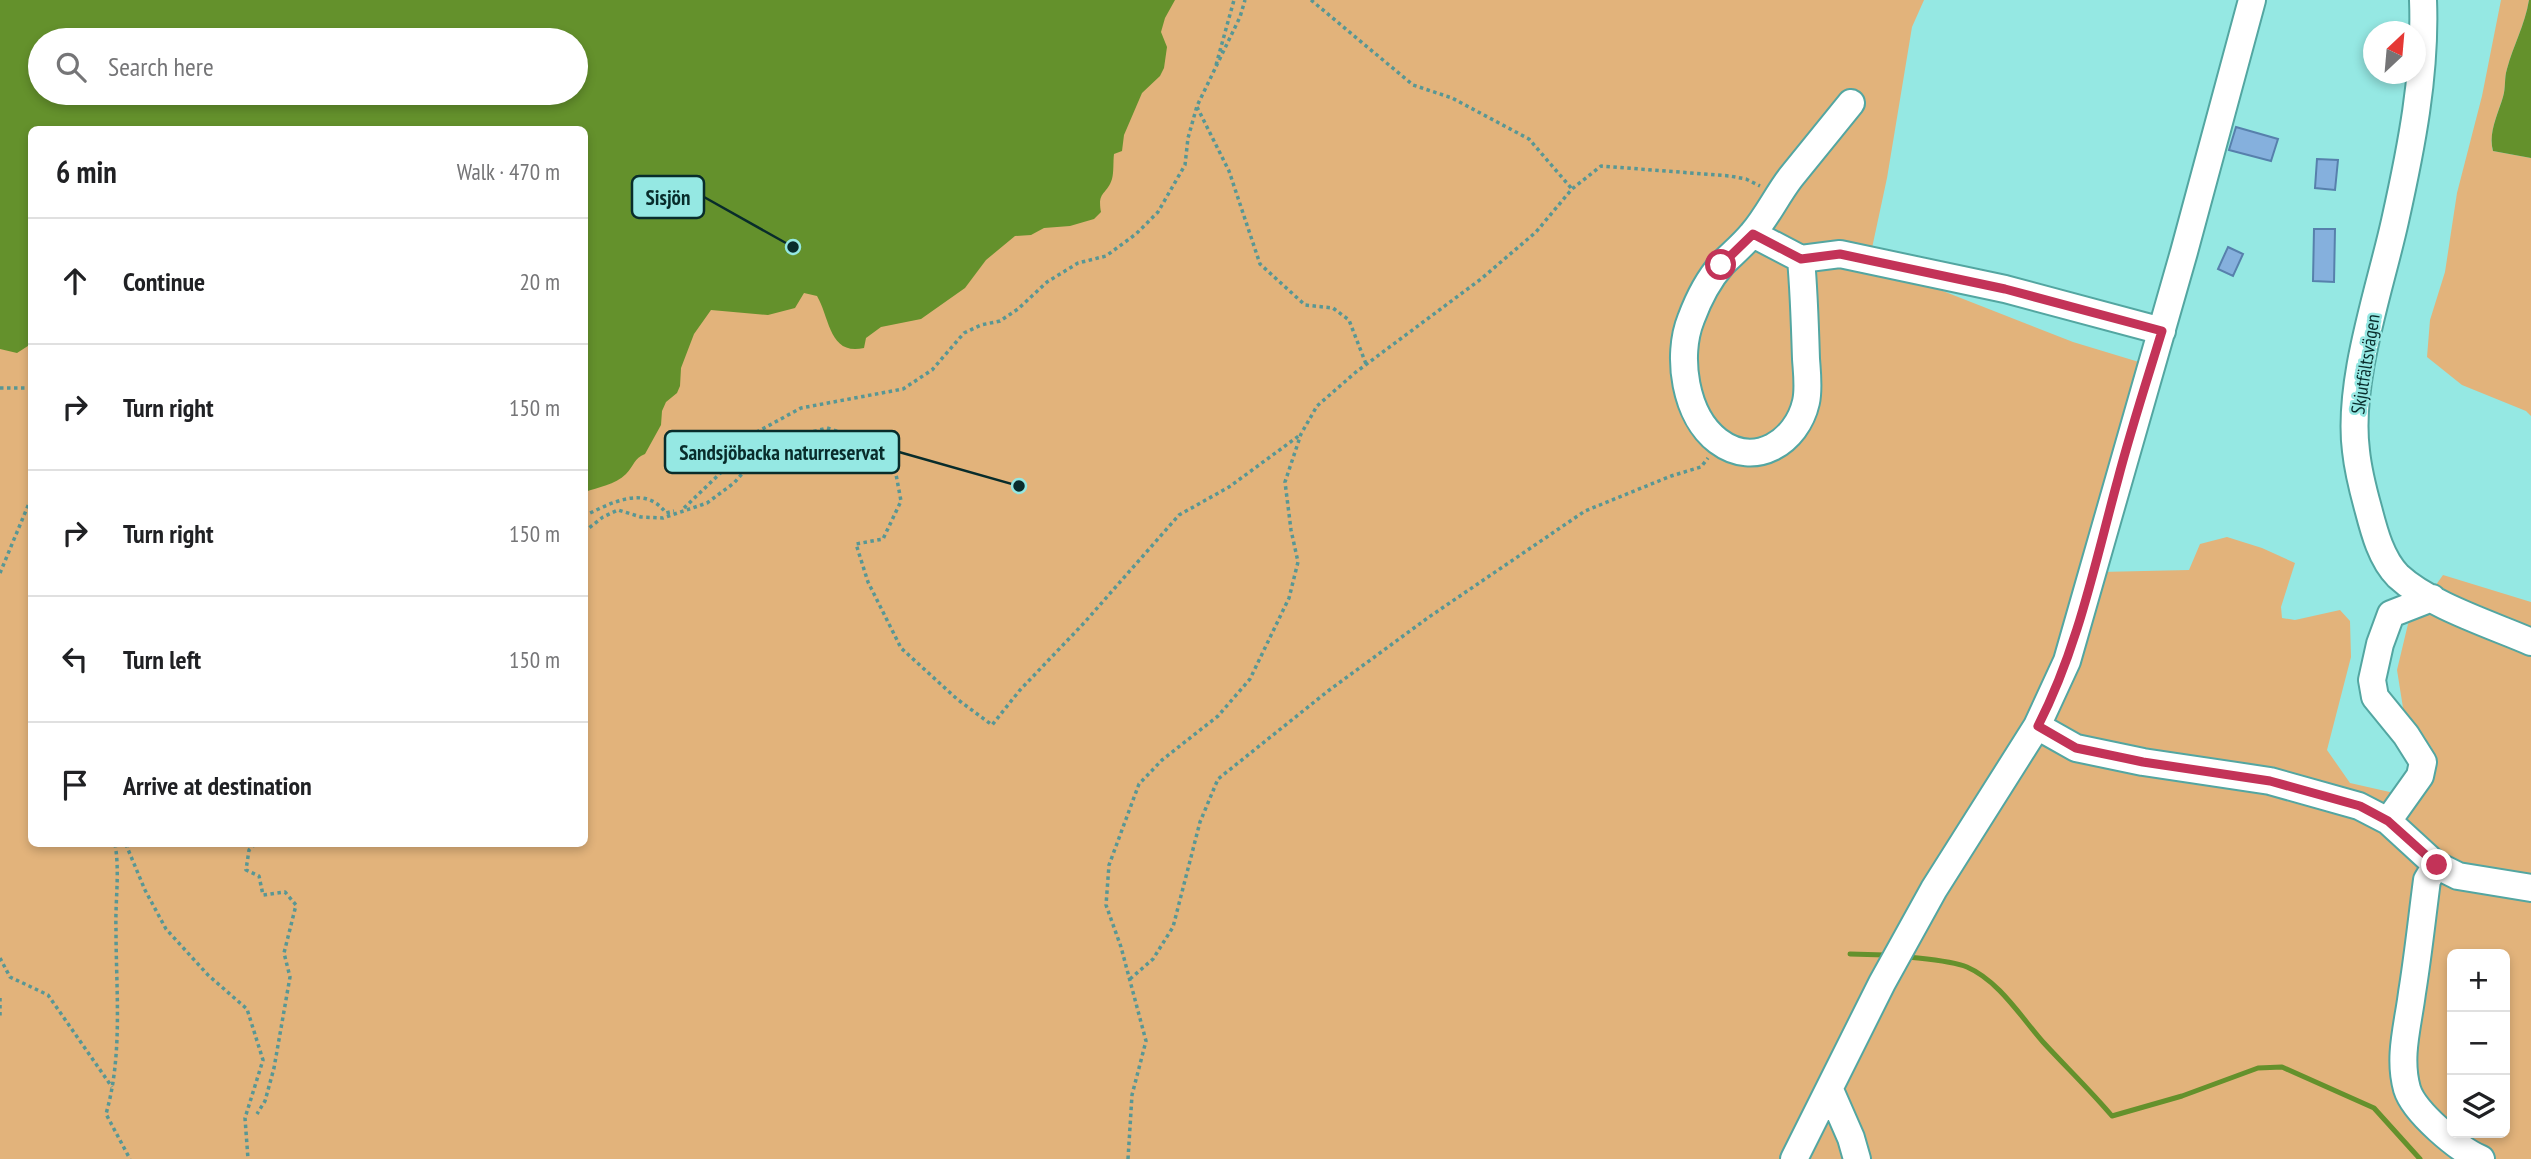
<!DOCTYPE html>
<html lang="en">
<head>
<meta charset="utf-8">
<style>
	body { margin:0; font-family:"PT Sans Narrow",sans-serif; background:#f2f2f2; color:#202124 }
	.controls { position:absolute; right:21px; bottom:21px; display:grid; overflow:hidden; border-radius:10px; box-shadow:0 4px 10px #0003 }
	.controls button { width:63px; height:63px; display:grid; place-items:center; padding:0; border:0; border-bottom:2px solid #e0e0e0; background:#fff; color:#202124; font:35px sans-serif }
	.compass { position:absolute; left:2363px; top:21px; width:63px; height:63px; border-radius:50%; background:#fff; box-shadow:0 4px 10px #0003; rotate:26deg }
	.stop { position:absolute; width:21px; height:21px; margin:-16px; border:5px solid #c33358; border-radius:50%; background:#fff }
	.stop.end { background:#c33358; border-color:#fff; box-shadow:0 2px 7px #0008 }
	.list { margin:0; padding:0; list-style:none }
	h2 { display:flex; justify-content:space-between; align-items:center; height:91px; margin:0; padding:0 28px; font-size:30px }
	h2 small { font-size:23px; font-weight:400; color:#757577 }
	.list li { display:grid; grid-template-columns:46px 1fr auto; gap:21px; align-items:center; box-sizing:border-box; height:126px; padding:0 28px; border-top:2px solid #e0e0e0 }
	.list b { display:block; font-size:26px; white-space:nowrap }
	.list em { font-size:23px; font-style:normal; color:#757577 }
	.icon { flex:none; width:38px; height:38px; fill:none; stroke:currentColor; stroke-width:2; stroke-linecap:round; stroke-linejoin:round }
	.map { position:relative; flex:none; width:2531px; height:1159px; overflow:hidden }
	.search { position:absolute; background:#fff; box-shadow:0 4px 10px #0003; left:28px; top:28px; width:560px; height:77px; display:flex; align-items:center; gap:18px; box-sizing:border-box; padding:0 24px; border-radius:38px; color:#757577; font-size:26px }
	.panel { position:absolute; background:#fff; box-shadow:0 4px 10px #0003; left:28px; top:126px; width:560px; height:721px; border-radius:10px }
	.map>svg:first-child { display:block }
	.green { fill:#e2b37b; fill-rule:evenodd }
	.water { fill:#64912c; fill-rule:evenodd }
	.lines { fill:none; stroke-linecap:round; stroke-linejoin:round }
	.stream { stroke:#64912c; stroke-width:5 }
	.building { fill:#85b0dd; stroke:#5780ac; stroke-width:2 }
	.minor-casing { stroke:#53a6a1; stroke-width:30 }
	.path { stroke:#589794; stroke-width:3.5; stroke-dasharray:3.5 3.5; stroke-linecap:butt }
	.minor { stroke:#fff; stroke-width:26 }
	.route { stroke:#c33358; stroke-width:9 }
	.labels { text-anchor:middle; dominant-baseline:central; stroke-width:5; stroke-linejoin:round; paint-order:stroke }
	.street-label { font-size:19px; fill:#082c2b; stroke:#95e8e3 }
	.leader { fill:none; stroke:#082c2b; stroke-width:2.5 }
	.callout-dot { fill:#082c2b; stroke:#95e8e3; stroke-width:2.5 }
	.callout { fill:#95e8e3; stroke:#082c2b; stroke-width:2.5 }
	.callout-label { font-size:21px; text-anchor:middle; font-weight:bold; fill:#082c2b }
</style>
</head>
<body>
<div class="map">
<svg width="2531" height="1159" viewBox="0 0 2531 1159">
	<rect width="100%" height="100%" fill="#95e8e3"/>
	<path class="green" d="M 0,0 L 1924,0 L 1912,27 L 1887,178 L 1869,262 L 2073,342 L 2162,369 L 2100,572 L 2189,570 L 2200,544 L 2227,537 L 2262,548 L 2295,563 L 2281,607 L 2282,618 L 2295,620 L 2340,610 L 2350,621 L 2351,657 L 2327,750 L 2350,783 L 2403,795 L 2432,748 L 2404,714 L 2397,670 L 2408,624 L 2443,575 L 2531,602 L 2531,1159 L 0,1159 ZM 40,40 L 576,40 L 576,93 L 40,93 ZM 32,130 L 584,130 L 584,844 L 32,844 ZM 2452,954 L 2505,954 L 2505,1133 L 2452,1133 Z
		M 2501,0 L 2529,0 C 2525,25 2513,46 2507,69 C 2504,78 2506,88 2503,97 C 2498,113 2488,134 2493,151 L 2531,158 L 2531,416 L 2526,411 L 2462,385 L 2427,357 L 2430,320 L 2445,272 L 2457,193 L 2482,96 Z"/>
	<path class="water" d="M 0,0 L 1175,0 L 1165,18 L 1161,32 L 1167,47 L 1164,68 L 1160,76 L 1142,93 L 1124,135 L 1122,151 L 1114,154 C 1113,162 1114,172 1112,179 C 1107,195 1097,191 1101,212 L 1094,219 L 1070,226 L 1044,228 L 1031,235 L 1015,236 L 986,260 L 965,288 L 921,319 L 881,327 L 866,338 L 864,348 C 829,356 830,318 817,296 L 804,293 L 795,308 L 768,315 L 711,310 L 694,334 L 681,368 L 680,386 L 677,393 L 666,402 L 662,411 L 661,425 L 645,454 C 634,458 634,466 626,474 C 615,485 598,487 585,492 L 584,130 L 32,130 L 31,344 L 17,353 L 0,349 ZM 40,40 L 576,40 L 576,93 L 40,93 Z
		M 2529,0 L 2531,0 L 2531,158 L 2493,151 C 2488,133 2498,114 2503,97 C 2506,88 2504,78 2507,69 C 2513,46 2525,25 2529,0 Z"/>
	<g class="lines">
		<path class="stream" d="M 1850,954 L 1885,955
			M 1909,957 C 1926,959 1953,961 1967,967 C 1999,981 2021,1017 2043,1042 C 2066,1067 2090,1090 2112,1116 L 2182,1096 L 2258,1068 L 2282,1067 L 2374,1108 L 2420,1159"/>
	</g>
	<path class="building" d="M 2236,127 L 2278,139 L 2271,161 L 2229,150 Z
		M 2317,159 L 2338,160 L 2335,190 L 2315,188 Z
		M 2314,229 L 2335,229 L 2334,282 L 2313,281 Z
		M 2228,247 L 2243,254 L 2233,276 L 2218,269 Z"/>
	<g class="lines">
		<defs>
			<path id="minor" d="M 2423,0 C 2426,74 2411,149 2395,221 C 2380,289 2347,382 2356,451 C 2358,470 2363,490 2368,508 C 2374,531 2381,559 2398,576 C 2429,605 2492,625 2531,642
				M 1753,234 L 1801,259 L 1840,254 L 2005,289 L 2162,331
				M 1801,259 C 1804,292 1805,326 1806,359 C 1807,373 1809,389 1806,402 C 1797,442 1755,469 1718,441 C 1685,416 1676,356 1691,319 C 1698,300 1708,280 1722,264 C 1732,254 1743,245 1752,234 C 1767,217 1777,195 1791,177 C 1811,152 1831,128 1851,103
				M 2037,726 L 2076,748 L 2143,762 L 2270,781 L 2359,806 L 2388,821 L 2436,865 L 2458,876 L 2531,888
				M 2388,821 L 2420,776 L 2423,762 L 2406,735 L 2375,697 L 2372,680 L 2380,644 L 2391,614 L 2432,598
				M 2436,865 L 2427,880 C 2422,918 2418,956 2412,993 C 2408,1025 2398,1057 2407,1089 C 2414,1112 2459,1150 2481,1159
				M 1830,1090 L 1851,1138 L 1857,1159
				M 1794,1159 L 1882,983 L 1934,889 L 2037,726 L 2067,661 L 2184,252 L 2252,0"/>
		</defs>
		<use href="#minor" class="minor-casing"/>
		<path class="path" d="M 1311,0 L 1413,85 L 1452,98 L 1529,139 L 1572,189
			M 1216,65 L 1234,0
			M 1197,107 L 1229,171 L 1260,264 L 1305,305 L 1333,308 L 1349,320 L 1366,364
			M 0,388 L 32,388
			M 684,508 L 733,461 L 755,433 L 801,408 L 903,389 L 932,370 L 964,333 L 981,325 L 1000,321 L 1018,309 L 1047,282 L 1078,263 L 1106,256 L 1136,234 L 1158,212 L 1185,165 L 1188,138 L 1197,106 L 1240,17 L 1245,0
			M 584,516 C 611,503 645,484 666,513 L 674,511
			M 584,532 L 603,517 L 618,510 L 641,517 L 663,518 L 707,503 L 734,483 L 769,443 L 827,428 L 879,444 L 895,469 L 901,501 L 883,539 L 856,544 L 868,582 L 901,648 L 957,699 L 992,725 L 1020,690 L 1084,623 L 1179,515 L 1229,487 L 1300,435
			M 0,573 L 32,496
			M 115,844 C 120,872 115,901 116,930 C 116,991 123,1055 106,1114 L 130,1159
			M 128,844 L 127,847 L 145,890 L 166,929 L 208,975 L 247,1009 L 263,1060 L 245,1118 L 248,1159
			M 255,844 L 249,850 L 246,870 L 259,876 L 263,895 L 285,892 L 296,905 L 284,953 L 290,977 L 274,1068 L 265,1101 L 257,1114
			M 0,958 L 10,977 L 48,995 L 112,1087
			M 1130,979 L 1153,959 L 1173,927 L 1200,822 L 1218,779 L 1328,691 L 1429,617 L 1585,511 L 1671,476 L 1701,467 L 1708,458
			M 0,998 L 0,1018
			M 1128,1159 L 1132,1095 L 1146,1041 L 1121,947 L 1106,905 L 1109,865 L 1139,784 L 1162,760 L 1218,716 L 1250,679 L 1289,598 L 1298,562 L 1291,530 L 1285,482 L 1301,434 L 1317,406 L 1356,372 L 1481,279 L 1536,232 L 1572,189 L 1601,166 L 1730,176 L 1746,179 L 1760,186"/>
		<use href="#minor" class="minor"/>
	</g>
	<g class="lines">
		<path class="route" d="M 1721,265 L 1753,234 L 1801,259 L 1840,254 L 2005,289 L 2162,331 C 2147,380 2131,429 2118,479 C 2095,563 2078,648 2038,726 L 2076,748 L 2143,762 L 2270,781 L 2360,806 L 2388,821 L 2437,865"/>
	</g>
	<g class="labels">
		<g class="street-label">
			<text transform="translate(2365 364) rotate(-81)">Skjutfältsvägen</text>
		</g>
	</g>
	<path class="leader" d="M793 247L704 197M1019 486L899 452"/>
	<g class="callout-dot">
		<circle cx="793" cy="247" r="7"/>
		<circle cx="1019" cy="486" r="7"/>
	</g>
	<g class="callout">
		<rect x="632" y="176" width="72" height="42" rx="7"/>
		<rect x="665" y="431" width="234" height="42" rx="7"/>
	</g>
	<g class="callout-label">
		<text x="668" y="205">Sisjön</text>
		<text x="782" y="460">Sandsjöbacka naturreservat</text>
	</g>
</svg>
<div class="controls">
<button>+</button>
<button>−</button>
<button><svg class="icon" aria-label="layers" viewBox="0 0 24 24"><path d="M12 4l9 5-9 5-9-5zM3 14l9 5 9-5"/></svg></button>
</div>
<svg class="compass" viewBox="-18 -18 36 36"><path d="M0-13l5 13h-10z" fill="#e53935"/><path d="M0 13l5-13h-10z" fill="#757577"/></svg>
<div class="stop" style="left:1721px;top:265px"></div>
<div class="stop end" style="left:2437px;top:865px"></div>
<div class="search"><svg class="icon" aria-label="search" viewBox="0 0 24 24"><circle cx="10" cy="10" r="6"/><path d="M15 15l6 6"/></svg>Search here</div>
<section class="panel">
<h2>6 min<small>Walk · 470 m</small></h2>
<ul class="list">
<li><svg class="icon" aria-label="ahead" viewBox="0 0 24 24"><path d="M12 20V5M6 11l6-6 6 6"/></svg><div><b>Continue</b></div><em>20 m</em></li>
<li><svg class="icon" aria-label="right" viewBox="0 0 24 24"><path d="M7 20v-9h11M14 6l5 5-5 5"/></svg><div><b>Turn right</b></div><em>150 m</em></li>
<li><svg class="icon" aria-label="right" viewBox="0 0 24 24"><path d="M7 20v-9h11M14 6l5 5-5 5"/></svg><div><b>Turn right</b></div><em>150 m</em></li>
<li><svg class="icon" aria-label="left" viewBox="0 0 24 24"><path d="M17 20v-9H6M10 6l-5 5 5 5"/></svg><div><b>Turn left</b></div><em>150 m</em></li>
<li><svg class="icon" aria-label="arrive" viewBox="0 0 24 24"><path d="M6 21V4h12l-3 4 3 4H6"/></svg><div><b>Arrive at destination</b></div></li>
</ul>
</section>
</div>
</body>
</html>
